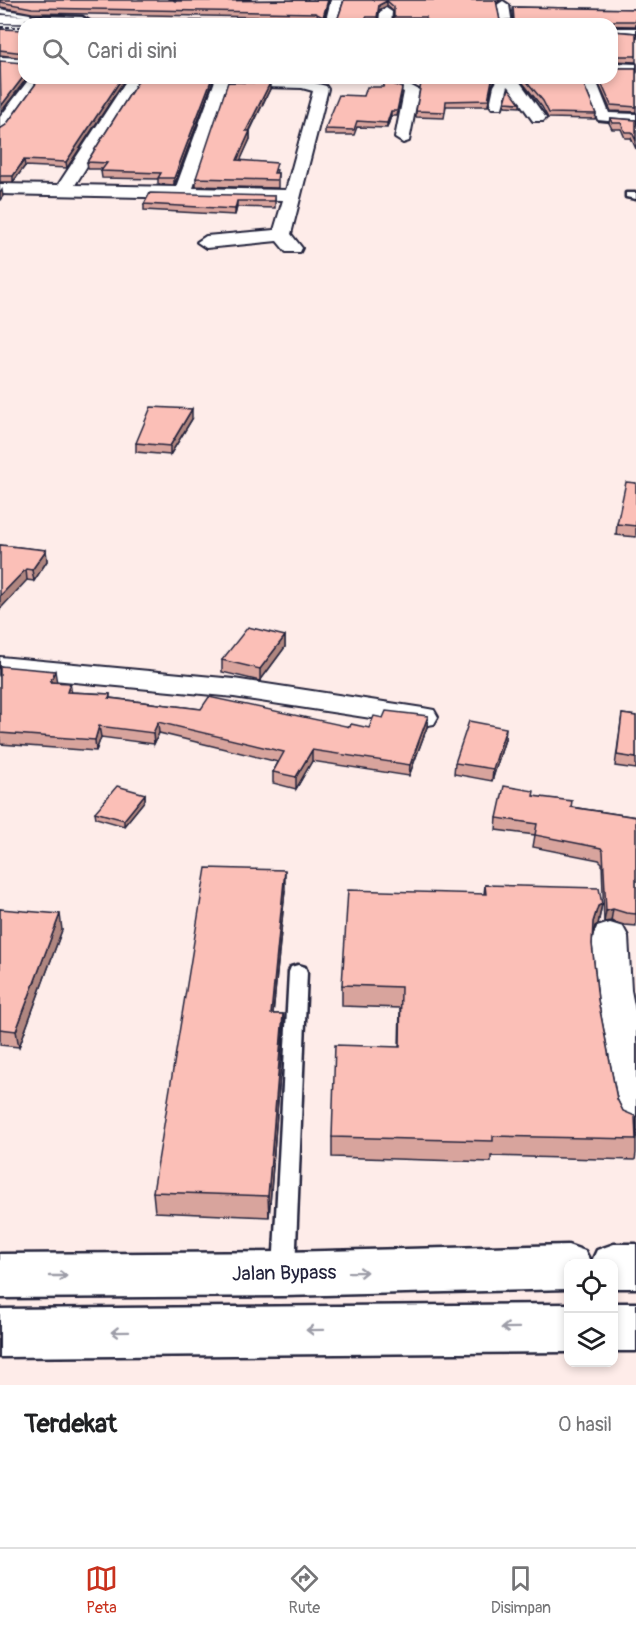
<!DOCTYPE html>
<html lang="id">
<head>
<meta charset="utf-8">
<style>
	body { margin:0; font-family:Pangolin,sans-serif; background:#f2f2f2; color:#202124 }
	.controls { position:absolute; right:18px; bottom:18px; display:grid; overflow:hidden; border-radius:12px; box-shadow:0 3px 9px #0003 }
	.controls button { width:54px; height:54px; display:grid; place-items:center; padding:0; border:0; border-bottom:2px solid #e0e0e0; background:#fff; color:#202124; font:30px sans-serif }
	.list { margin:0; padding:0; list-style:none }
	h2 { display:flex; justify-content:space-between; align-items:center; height:78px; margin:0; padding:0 24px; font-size:26px }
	h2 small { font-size:20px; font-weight:400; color:#757577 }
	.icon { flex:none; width:33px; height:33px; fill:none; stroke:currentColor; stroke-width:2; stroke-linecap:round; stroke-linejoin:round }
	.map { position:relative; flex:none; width:636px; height:1385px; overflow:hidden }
	.search { position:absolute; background:#fff; box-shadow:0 3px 9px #0003; left:18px; right:18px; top:18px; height:66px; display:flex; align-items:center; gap:15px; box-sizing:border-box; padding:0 21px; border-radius:18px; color:#757577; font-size:22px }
	.sheet { height:162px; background:#fff }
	nav { display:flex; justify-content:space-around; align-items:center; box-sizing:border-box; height:84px; border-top:2px solid #e0e0e0; background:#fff; font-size:16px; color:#757577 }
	nav a { display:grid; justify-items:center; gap:3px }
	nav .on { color:#c8321e }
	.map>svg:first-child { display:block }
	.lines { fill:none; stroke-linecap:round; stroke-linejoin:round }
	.service-casing { stroke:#22223b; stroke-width:5 }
	.minor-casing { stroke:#22223b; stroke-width:4 }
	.trunk-casing { stroke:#22223b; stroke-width:5 }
	.service { fill:#fff; fill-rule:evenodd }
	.minor { fill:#fff; fill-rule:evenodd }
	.trunk { fill:#fff; fill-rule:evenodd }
	.rail { stroke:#22223b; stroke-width:2; stroke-dasharray:4 2; stroke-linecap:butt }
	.wall { fill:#d8a49d; stroke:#22223b; stroke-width:1.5 }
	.shaded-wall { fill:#b08680; stroke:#22223b; stroke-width:1.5 }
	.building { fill:#fbbfb7; stroke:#22223b; stroke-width:1.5 }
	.oneway { stroke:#9c9ca7 }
	.labels { text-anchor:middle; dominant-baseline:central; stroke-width:4.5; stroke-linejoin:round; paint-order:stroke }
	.near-street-label { font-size:20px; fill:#22223b; stroke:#fff }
</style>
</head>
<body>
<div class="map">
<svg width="636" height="1385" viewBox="0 0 636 1385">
	<rect width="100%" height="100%" fill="#feece9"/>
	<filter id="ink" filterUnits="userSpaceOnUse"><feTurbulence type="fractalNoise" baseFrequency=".0167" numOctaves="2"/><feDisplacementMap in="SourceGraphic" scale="12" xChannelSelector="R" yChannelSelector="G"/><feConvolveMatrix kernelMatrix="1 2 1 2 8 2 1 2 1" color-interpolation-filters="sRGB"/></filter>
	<g filter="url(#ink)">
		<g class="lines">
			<defs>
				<path id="service" d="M 0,9 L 30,14 L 32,20 L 29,22 L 25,16 L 0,13 Z
					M 626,193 L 636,193 L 636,199 L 626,197 Z
					M 298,965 L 305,967 L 307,972 L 295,1271 L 292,1278 L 284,1281 L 276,1278 L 273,1271 L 289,972 L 291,967 Z"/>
				<path id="minor" d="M 169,0 L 251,0 L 245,4 L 175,4 Z
					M 331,0 L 343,0 L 337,24 L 325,24 Z
					M 503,1 L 509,5 L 512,24 L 500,24 L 497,5 Z
					M 386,8 L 392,12 L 391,24 L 379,24 L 380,12 Z
					M 0,24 L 24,25 L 24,33 L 0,32 Z
					M 0,57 L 24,58 L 24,66 L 0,65 Z
					M 612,63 L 636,64 L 636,72 L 612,71 Z
					M 30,78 L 44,78 L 5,130 L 0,132 L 0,117 Z
					M 128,78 L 142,78 L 75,185 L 176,187 L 216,78 L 303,80 L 326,86 L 328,89 L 291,234 L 302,248 L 300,252 L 286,252 L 277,241 L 206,248 L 197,242 L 206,236 L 274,230 L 283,200 L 0,194 L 0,184 L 58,185 ZM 227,86 L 302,88 L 313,91 L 286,190 L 193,188 Z
					M 378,78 L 397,78 L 419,90 L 409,141 L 403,143 L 395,138 L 404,92 Z
					M 499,78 L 517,78 L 546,118 L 543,121 L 533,121 L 508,86 L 502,108 L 492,108 L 490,105 L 494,86 Z
					M 581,78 L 595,78 L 609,113 L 636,114 L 636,124 L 598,120 Z
					M 0,657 L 234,679 L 423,708 L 434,710 L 438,717 L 434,724 L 423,726 L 234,697 L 0,675 Z
					M 610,923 L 623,927 L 628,936 L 631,990 L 636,1016 L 636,1136 L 621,1131 L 615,1119 C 609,1079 579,959 597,927 Z"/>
				<path id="trunk" d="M 0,15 L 82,17 L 89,21 L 87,24 L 0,23 Z
					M 612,28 L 636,28 L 636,36 L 612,36 Z
					M 614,1244 L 636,1244 L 636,1288 L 614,1288 L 614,1264 L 568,1264 L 568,1289 L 284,1296 L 0,1298 L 0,1254 L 284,1252 L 568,1245 L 585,1251 L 591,1263 L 597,1250 Z
					M 614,1303 L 636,1303 L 636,1351 L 614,1351 Z
					M 568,1304 L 568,1352 L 0,1357 L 0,1309 Z"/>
			</defs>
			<use href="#service" class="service-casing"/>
			<use href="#minor" class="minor-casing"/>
			<use href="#trunk" class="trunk-casing"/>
			<use href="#service" class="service"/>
			<use href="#minor" class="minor"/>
			<use href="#trunk" class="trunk"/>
			<path class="rail" d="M 0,27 L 24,27"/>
		</g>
		<path class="wall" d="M 0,0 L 175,1 L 329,0 L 323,21 L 337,21 L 344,0 L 500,0 L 496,4 L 500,21 L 513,20 L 513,7 L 636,9 L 636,26 L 393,22 L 394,12 L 387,6 L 379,10 L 377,22 L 321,21 L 315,18 L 32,13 L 0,7 L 0,12 Z
			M 24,27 L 24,58 L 0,55 L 0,29 L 23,30 Z
			M 612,31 L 636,33 L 636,62 L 612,61 Z
			M 613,68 L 636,68 L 636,112 L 611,111 L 596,78 L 612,78 Z
			M 40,78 L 126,78 L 67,168 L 25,166 L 13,182 L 0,182 L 0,129 L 6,125 Z
			M 140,78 L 214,78 L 174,185 L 158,184 L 158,179 L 102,178 L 101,171 L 103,169 L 88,169 L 87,162 Z
			M 433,78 L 496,78 L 492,86 L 488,106 L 446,106 L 444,118 L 416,117 L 416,111 L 434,84 Z
			M 519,78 L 581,78 L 596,114 L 595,119 L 548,118 L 542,107 Z
			M 402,88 L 397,116 L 391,116 L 387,128 L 357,127 L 354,135 L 325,135 L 325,129 L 364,96 Z
			M 270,89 L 250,131 L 250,139 L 240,160 L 277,170 L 276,173 L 278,173 L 278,188 L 196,186 L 196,178 Z
			M 505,102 L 520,103 L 520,107 L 505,106 Z
			M 610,118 L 636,120 L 636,149 L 631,138 L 625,138 L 621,129 L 612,129 L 609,123 Z
			M 275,196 L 275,208 L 237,207 L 235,215 L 144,210 L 144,204 Z
			M 192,419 L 170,455 L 136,452 L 136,443 Z
			M 636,483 L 636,537 L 616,535 L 617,524 Z
			M 0,545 L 46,550 L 47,561 L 34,581 L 27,580 Z
			M 285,636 L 285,647 L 260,681 L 222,672 L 222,660 Z
			M 0,666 L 57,682 L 71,692 L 110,694 L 110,698 L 350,727 L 369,728 L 383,718 L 428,716 L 427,727 L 409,776 L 312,761 L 296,789 L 273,783 L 273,772 L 278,762 L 159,733 L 154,744 L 101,737 L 96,751 L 0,744 Z
			M 622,714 L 636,716 L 636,769 L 615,766 Z
			M 505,739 L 492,781 L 454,774 L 455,763 Z
			M 145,794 L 145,800 L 124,826 L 96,818 L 95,812 Z
			M 534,796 L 571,807 L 636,817 L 636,926 L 624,925 L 611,921 L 604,922 L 602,863 L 599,860 L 533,847 L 535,835 L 496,830 L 497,818 Z
			M 485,885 L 602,904 L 598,924 L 595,926 L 593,933 L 592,944 L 598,1000 L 617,1099 L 623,1111 L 636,1122 L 636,1153 L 635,1160 L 491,1156 L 491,1162 L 332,1157 L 332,1137 L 399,1047 L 400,1008 L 342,1006 L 342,985 L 484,894 Z
			M 285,890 L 273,1014 L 283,1014 L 283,1034 L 269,1217 L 155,1212 L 153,1192 Z
			M 0,909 L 62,930 L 19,1047 L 0,1045 Z"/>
		<path class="shaded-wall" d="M 328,0 L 329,0 L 323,22 L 323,17 Z
			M 387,1 L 387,6 L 379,10 L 377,22 L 379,5 Z
			M 24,76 L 24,78 L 27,78 L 1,112 L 1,106 Z
			M 122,78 L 126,78 L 67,168 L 66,162 Z
			M 212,78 L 214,78 L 174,185 L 174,178 Z
			M 493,78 L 496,78 L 492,86 L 488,106 L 492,80 Z
			M 270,83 L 270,89 L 246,138 L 246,131 Z
			M 391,111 L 391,116 L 387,128 L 387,123 Z
			M 250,131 L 250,139 L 237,168 L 237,160 Z
			M 24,160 L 25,166 L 13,182 L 13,176 Z
			M 2,190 L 3,196 L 0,200 L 0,193 Z
			M 237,201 L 237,207 L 235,215 L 235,209 Z
			M 192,409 L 192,419 L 170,455 L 170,446 Z
			M 46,550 L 47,561 L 34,581 L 32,570 Z
			M 26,569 L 27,580 L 0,609 L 0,596 Z
			M 285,636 L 285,647 L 260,681 L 260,669 Z
			M 55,671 L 57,683 L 50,682 Z
			M 70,683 L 72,694 L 67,692 Z
			M 428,716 L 427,727 L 409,776 L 410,765 Z
			M 158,722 L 159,733 L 154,744 L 153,733 Z
			M 99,726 L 101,737 L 96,751 L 95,740 Z
			M 506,728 L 505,739 L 492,781 L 493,769 Z
			M 312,750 L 312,761 L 296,789 L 296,777 Z
			M 145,794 L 145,800 L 124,826 L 124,820 Z
			M 285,870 L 285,890 L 271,1034 L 271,1014 Z
			M 602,904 L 598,924 L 595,926 L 590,942 L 593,922 L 598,906 Z
			M 613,909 L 611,921 L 604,922 L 606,911 Z
			M 60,914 L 62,930 L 19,1047 L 16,1031 Z
			M 283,1014 L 283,1034 L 269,1217 L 268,1196 Z"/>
		<path class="building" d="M 0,0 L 173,0 L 175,1 L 328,0 L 323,17 L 315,13 L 32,8 L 0,2 Z
			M 344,0 L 496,0 L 500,21 L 514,20 L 513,7 L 636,9 L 636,21 L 613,21 L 612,24 L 426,24 L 426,17 L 394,17 L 394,7 L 387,1 L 379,5 L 377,17 L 366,17 L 366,24 L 25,24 L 26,20 L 337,21 Z
			M 24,27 L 24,53 L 0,50 L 0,29 L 23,30 Z
			M 612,31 L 636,33 L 636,56 L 612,56 Z
			M 24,60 L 24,76 L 1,106 L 0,61 L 23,63 Z
			M 612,65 L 613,68 L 636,68 L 636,107 L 611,105 L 599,78 L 612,78 Z
			M 40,78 L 122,78 L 66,162 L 24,160 L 13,176 L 0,176 L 0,129 L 6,125 Z
			M 140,78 L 212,78 L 174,178 L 158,178 L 161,173 L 101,171 L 107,163 L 87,162 Z
			M 434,78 L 493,78 L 492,80 L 488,100 L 446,101 L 445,112 L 416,111 L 421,83 L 435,84 Z
			M 524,78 L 581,78 L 596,114 L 549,113 L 543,101 Z
			M 386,81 L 402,88 L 397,111 L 391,111 L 387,123 L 357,121 L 354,130 L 325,129 L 339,95 L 364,96 L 367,87 L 383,87 Z
			M 228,82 L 270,83 L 246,131 L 250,131 L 237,160 L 277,163 L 274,173 L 278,173 L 277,180 L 196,178 Z
			M 509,88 L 520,103 L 505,102 Z
			M 610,118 L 636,120 L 636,141 L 632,132 L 625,132 L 621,123 L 612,123 Z
			M 150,193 L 275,196 L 275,201 L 237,201 L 235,209 L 144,204 Z
			M 151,407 L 192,409 L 170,446 L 136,443 Z
			M 626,482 L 636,483 L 636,526 L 617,524 Z
			M 0,545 L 46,550 L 32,570 L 26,569 L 0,596 Z
			M 248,627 L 285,636 L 260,669 L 222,660 Z
			M 0,666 L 55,671 L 50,682 L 70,683 L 67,692 L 110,694 L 109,698 L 201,709 L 209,697 L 350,727 L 351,724 L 369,728 L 374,716 L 383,718 L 386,711 L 428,716 L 410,765 L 312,750 L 296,777 L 273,772 L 284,752 L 158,722 L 153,733 L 99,726 L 95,740 L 0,733 Z
			M 622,714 L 636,716 L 636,758 L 617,755 Z
			M 469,721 L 506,728 L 493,769 L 455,763 Z
			M 117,786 L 145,794 L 124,820 L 95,812 Z
			M 504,786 L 534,791 L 533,796 L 572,801 L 571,807 L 636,817 L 636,914 L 626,913 L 613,909 L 606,911 L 603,851 L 601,848 L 535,835 L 537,824 L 497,818 Z
			M 206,868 L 285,870 L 271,1014 L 283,1014 L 268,1196 L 153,1192 Z
			M 485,885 L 599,888 L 602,904 L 598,906 L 593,922 L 592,944 L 598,1000 L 617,1099 L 623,1111 L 635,1116 L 636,1139 L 493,1136 L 493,1141 L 332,1137 L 335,1045 L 400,1047 L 401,987 L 342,985 L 348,890 L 486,894 Z
			M 0,909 L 60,914 L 16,1031 L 0,1029 Z"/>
		<defs><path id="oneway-shaft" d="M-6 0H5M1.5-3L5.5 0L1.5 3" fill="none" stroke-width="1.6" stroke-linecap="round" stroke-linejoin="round" transform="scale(1.5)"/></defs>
		<g class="oneway">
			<use href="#oneway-shaft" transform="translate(358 1272) rotate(-1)"/>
			<use href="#oneway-shaft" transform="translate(58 1276)"/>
			<use href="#oneway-shaft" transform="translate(510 1328) rotate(179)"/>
			<use href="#oneway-shaft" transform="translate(315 1330) rotate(179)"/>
			<use href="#oneway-shaft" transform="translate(120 1332) rotate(179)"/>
		</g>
	</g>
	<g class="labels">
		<g class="near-street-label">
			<text transform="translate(284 1273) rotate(-1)">Jalan Bypass</text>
		</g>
	</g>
</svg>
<div class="controls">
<button><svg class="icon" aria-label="locate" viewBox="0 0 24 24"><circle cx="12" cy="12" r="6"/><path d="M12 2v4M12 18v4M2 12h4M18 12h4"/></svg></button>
<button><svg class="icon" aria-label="layers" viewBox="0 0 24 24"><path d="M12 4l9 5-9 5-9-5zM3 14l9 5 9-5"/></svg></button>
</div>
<div class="search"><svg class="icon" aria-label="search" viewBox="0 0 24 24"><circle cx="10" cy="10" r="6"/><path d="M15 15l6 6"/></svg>Cari di sini</div>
</div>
<section class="sheet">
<h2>Terdekat<small>0 hasil</small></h2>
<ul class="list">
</ul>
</section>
<nav>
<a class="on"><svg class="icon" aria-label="map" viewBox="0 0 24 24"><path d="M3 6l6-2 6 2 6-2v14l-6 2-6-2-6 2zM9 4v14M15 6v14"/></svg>Peta</a>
<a><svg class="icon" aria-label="directions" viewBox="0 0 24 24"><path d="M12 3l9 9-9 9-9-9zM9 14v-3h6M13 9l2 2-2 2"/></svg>Rute</a>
<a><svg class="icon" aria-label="saved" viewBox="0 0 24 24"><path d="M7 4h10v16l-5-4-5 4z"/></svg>Disimpan</a>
</nav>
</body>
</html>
